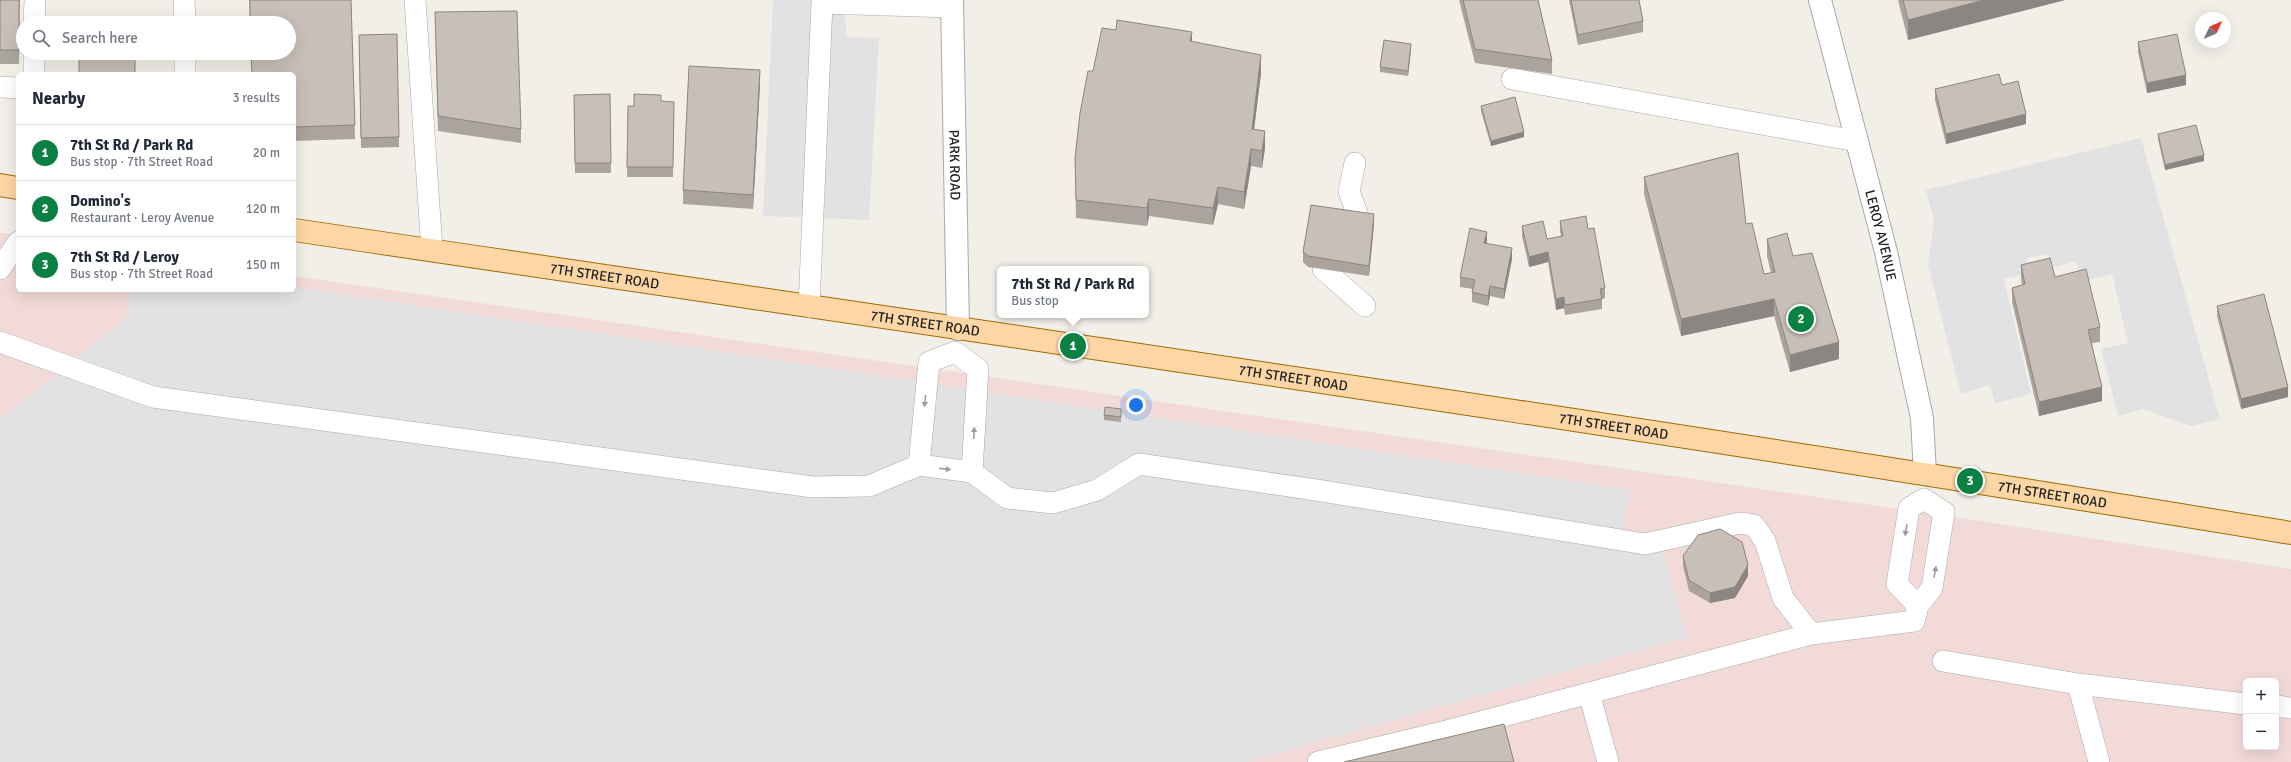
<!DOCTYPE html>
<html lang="en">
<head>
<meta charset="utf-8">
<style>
	body { margin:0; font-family:Signika,sans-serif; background:#f6f6f7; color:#1f2937 }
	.controls { position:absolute; right:12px; bottom:12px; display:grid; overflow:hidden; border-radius:6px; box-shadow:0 4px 16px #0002 }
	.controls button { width:36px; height:36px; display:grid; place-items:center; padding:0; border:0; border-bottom:1px solid #e0e1e3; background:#fff; color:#1f2937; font:20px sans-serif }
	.compass { position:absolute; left:2195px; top:12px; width:36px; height:36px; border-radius:50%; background:#fff; box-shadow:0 4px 16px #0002; rotate:46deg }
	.you { position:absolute; left:1136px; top:405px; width:14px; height:14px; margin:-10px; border:3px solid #fff; border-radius:50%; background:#1a73e8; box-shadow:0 0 0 6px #1a73e833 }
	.badge { display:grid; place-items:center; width:26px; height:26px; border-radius:50%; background:#0b8043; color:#fff; font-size:13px; font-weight:700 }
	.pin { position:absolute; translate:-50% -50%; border:2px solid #fff; box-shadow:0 1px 4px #0006 }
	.popup { position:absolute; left:997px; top:266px; width:152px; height:52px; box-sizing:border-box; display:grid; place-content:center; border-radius:6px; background:#fff; filter:drop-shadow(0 1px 3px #0005); font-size:13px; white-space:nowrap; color:#747a83 }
	.popup b { font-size:15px; color:#1f2937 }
	.popup::after { content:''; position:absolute; left:50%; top:100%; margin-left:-8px; border:8px solid transparent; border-top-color:#fff }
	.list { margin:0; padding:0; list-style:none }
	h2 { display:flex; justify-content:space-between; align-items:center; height:52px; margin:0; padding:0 16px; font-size:17px }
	h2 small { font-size:13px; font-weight:400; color:#747a83 }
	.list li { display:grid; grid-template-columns:26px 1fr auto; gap:12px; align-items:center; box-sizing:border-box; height:56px; padding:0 16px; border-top:1px solid #e0e1e3 }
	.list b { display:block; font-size:15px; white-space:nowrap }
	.list p { margin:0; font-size:13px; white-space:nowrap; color:#747a83 }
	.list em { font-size:13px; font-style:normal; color:#747a83 }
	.icon { flex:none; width:22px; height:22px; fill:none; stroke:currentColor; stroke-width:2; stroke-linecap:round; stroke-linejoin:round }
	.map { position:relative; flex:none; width:2291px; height:762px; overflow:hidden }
	.search { position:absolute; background:#fff; box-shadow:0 4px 16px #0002; left:16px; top:16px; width:280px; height:44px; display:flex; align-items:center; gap:10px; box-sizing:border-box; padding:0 14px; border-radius:22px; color:#747a83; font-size:15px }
	.panel { position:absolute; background:#fff; box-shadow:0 4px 16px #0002; left:16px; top:72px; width:280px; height:220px; border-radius:6px }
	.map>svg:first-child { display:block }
	.commercial { fill:#f2dad9; fill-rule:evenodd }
	.parking { fill:#e2e2e2 }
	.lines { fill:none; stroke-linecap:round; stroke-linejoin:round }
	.lane-casing { stroke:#a9a9a9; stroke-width:22 }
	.street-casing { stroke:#a9a9a9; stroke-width:24 }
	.primary-casing { stroke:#a06b00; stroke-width:24 }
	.lane { stroke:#fff; stroke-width:21 }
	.street { stroke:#fff; stroke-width:22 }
	.primary { stroke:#fcd6a4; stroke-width:22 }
	.wall { fill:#aba49e }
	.shaded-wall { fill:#8b8681 }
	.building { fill:#c7bfb8; stroke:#8b8681 }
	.oneway { fill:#9c9c9c }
	.labels { text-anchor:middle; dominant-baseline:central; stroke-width:3; stroke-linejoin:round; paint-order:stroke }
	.street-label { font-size:14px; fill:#222; stroke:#fff }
</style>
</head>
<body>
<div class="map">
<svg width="2291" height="762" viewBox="0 0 2291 762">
	<rect width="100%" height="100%" fill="#f2efe9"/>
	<path class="commercial" d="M 0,233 L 18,235 L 18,290 L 294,290 L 294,276 L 1948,516 L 2291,569 L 2291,762 L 0,762 ZM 2246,681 L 2276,681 L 2276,747 L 2246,747 Z"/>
	<path class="parking" d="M 773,0 L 843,0 L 847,37 L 879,38 L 869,220 L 763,216 Z
		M 2141,138 L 2220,419 L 2191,426 L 2143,409 L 2118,416 L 2101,349 L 2128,343 L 2112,274 L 2081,282 L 2076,261 L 2052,268 L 2048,254 L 2026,258 L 2030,273 L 2004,279 L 2031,394 L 1995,403 L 1990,385 L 1961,394 L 1928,265 L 1934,220 L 1926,190 Z
		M 294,287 L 1631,490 L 1623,524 L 1632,556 L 1663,549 L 1686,637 L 1246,762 L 0,762 L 0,420 L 127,317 L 130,290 L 294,290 Z"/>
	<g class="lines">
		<defs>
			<path id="lane" d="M 184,0 L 185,23
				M 415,0 L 432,250
				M 34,23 L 35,0
				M 185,53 L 185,74
				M 34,74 L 34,53
				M 1512,79 L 1856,141
				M 0,87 L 18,88
				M 1355,163 L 1349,191 L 1360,222
				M 0,269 L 18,242
				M 1323,269 L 1365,306
				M 809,307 L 822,3 L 952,7
				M 0,342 L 153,397 L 813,487 L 869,486 L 919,465 L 972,472 L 1007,498 L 1053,503 L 1097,490 L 1139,464 L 1316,490 L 1645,544 L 1740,523 L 1754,525 L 1765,541 L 1783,598 L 1811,634 L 1914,621 L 1918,606 L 1932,588 L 1944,512 L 1924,499
				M 955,352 L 978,369 L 972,472
				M 919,465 L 929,362 L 955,352
				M 1918,606 L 1897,584 L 1909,508 L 1924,499
				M 1943,661 L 2078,684 L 2246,704
				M 2078,684 L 2099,762
				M 1589,693 L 1608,762
				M 2276,706 L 2291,708
				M 1318,762 L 1447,731 L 1811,634"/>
			<g id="street">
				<path id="s1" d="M 952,0 L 958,329"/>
				<path id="s2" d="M 1820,0 L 1886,252 L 1922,418 L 1925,474"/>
			</g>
			<g id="primary">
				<path d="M 0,185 L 18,188"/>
				<path id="s3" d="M 294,230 C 960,329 1627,424 2291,533"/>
			</g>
		</defs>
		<use href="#lane" class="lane-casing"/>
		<use href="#street" class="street-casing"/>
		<use href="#primary" class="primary-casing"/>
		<use href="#lane" class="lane"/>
		<use href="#street" class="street"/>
		<use href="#primary" class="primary"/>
	</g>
	<path class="wall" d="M 0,0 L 20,0 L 19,64 L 0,64 Z
		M 249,0 L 351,0 L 355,139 L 294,141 L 294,74 L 252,74 L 251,53 L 289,53 L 289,23 L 250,23 Z
		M 1459,0 L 1538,0 L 1552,60 L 1552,74 L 1475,63 Z
		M 1569,0 L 1639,0 L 1643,21 L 1643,32 L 1578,45 Z
		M 1898,0 L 2065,0 L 1908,40 Z
		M 435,12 L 521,129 L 521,143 L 438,131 Z
		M 1192,42 L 1261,73 L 1254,130 L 1265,148 L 1262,168 L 1251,166 L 1244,209 L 1218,204 L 1213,225 L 1149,216 L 1147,226 L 1076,218 L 1075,158 L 1093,71 Z
		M 2138,42 L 2186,85 L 2147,93 L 2138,52 Z
		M 359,45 L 399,137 L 399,147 L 361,148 Z
		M 1411,49 L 1408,76 L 1380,72 L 1380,67 Z
		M 760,84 L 753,209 L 683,204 L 683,190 Z
		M 2002,85 L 2026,124 L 1946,144 L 1935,100 L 1935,89 Z
		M 610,94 L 611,173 L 575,173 L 574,95 Z
		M 661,101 L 674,102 L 673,177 L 627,177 L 628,106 L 634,106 Z
		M 1481,106 L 1524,137 L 1491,146 L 1481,111 Z
		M 2158,134 L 2204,161 L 2165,170 L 2158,139 Z
		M 1644,177 L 1746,224 L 1764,274 L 1771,273 L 1767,256 L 1767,239 L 1793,256 L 1839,359 L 1790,372 L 1774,316 L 1681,336 L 1644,194 Z
		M 1560,221 L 1588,229 L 1605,288 L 1605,298 L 1602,299 L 1602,309 L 1565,315 L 1564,308 L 1556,310 L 1548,262 L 1529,267 L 1522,236 L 1522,226 L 1547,239 L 1561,237 L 1560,231 Z
		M 1374,224 L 1369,276 L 1308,267 L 1303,262 L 1303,252 Z
		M 1487,242 L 1486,243 L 1512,259 L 1504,299 L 1490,296 L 1488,306 L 1472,302 L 1472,292 L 1473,289 L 1460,287 L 1460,277 Z
		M 2021,265 L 2055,277 L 2100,327 L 2100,342 L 2092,343 L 2102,401 L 2039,416 L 2012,302 L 2012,288 L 2022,285 L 2021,279 Z
		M 2217,306 L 2288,397 L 2241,409 L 2217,316 Z
		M 1121,409 L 1121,422 L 1104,420 L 1104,415 Z
		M 1683,556 L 1748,576 L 1735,598 L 1710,603 L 1689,591 L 1683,566 Z"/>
	<path class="shaded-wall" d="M 1984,0 L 2065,0 L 1908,40 L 1908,20 Z
		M 1192,32 L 1192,49 L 1190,41 Z
		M 1411,44 L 1411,49 L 1408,76 L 1408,71 Z
		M 1261,55 L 1261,73 L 1252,146 L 1252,129 Z
		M 760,70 L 760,84 L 753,209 L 753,195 Z
		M 2186,75 L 2186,85 L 2147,93 L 2147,83 Z
		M 2026,114 L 2026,124 L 1946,144 L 1946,134 Z
		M 1265,131 L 1265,148 L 1262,168 L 1262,151 Z
		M 1524,132 L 1524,137 L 1491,146 L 1491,141 Z
		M 1251,149 L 1251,166 L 1244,209 L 1244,192 Z
		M 2204,155 L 2204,161 L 2165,170 L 2165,165 Z
		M 1218,187 L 1218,204 L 1213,225 L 1213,208 Z
		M 1149,199 L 1149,216 L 1147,226 L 1147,208 Z
		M 1374,214 L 1374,224 L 1369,276 L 1369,266 Z
		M 1487,232 L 1487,242 L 1484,253 L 1484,243 Z
		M 1512,248 L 1512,259 L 1504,299 L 1504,289 Z
		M 1548,252 L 1548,262 L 1529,267 L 1529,257 Z
		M 1490,286 L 1490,296 L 1488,306 L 1488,296 Z
		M 1564,297 L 1564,308 L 1556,310 L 1556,299 Z
		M 1774,299 L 1774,316 L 1681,336 L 1681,319 Z
		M 1839,342 L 1839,359 L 1790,372 L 1790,355 Z
		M 2102,387 L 2102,401 L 2039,416 L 2039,402 Z
		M 2288,387 L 2288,397 L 2241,409 L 2241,399 Z
		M 1748,565 L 1748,576 L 1735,598 L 1710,603 L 1710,593 Z"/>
	<path class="building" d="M 0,0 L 19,0 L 19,50 L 0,50 Z
		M 250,0 L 351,0 L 355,125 L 294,127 L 294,74 L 252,74 L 251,53 L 289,53 L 289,23 L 250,23 Z
		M 1463,0 L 1538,0 L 1552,60 L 1475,49 Z
		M 1571,0 L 1639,0 L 1643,21 L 1578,35 Z
		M 1903,0 L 1984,0 L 1908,20 Z
		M 517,11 L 521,129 L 438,116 L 435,12 Z
		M 1117,20 L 1192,32 L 1190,41 L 1261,55 L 1252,129 L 1265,131 L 1262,151 L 1251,149 L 1244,192 L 1218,187 L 1213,208 L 1149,199 L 1147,208 L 1076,200 L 1075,158 L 1080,113 L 1088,71 L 1093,71 L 1102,28 L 1116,30 Z
		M 397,34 L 399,137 L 361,138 L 359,35 Z
		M 2177,34 L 2186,75 L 2147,83 L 2138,42 Z
		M 1384,40 L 1411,44 L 1408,71 L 1380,67 Z
		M 79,53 L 135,53 L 135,74 L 79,74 Z
		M 689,66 L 760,70 L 753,195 L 683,190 Z
		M 1999,74 L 2002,85 L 2018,81 L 2026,114 L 1946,134 L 1935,89 Z
		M 610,94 L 611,163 L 575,163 L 574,95 Z
		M 634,94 L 661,95 L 661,101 L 674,102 L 673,167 L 627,167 L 628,106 L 634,106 Z
		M 1515,97 L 1524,132 L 1491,141 L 1481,106 Z
		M 2196,125 L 2204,155 L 2165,165 L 2158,134 Z
		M 1738,153 L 1746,224 L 1752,223 L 1764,274 L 1775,272 L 1767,239 L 1787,233 L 1793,256 L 1812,253 L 1839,342 L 1790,355 L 1774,299 L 1681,319 L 1644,177 Z
		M 1311,205 L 1374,214 L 1369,266 L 1308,256 L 1303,252 Z
		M 1586,216 L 1588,229 L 1594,228 L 1605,288 L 1600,289 L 1602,299 L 1565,305 L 1564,297 L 1556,299 L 1548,252 L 1529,257 L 1522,226 L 1543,221 L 1547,239 L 1563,236 L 1560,221 Z
		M 1470,228 L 1487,232 L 1484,243 L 1512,248 L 1504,289 L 1490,286 L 1488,296 L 1472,292 L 1475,280 L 1460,277 Z
		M 2050,258 L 2055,277 L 2086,269 L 2100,327 L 2088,330 L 2102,387 L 2039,402 L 2012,288 L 2025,284 L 2021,265 Z
		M 2264,294 L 2288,387 L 2241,399 L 2217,306 Z
		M 1105,407 L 1121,409 L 1121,417 L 1104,415 Z
		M 1720,529 L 1742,542 L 1748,565 L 1735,587 L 1710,593 L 1689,580 L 1683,556 L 1698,535 Z
		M 1504,724 L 1514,762 L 1344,762 Z"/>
	<defs><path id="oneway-solid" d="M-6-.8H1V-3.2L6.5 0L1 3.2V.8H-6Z"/></defs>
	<g class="oneway">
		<use href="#oneway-solid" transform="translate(925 401) rotate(96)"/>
		<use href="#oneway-solid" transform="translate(974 433) rotate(-87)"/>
		<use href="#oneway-solid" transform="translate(945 469) rotate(7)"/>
		<use href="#oneway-solid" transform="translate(1906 530) rotate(100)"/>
		<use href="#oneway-solid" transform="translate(1935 572) rotate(-80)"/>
	</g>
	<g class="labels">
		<g class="street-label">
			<text stroke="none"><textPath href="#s1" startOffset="165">PARK ROAD</textPath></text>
			<text stroke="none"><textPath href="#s2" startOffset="243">LEROY AVENUE</textPath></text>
			<text stroke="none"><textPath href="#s3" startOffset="314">7TH STREET ROAD</textPath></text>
			<text stroke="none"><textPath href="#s3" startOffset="638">7TH STREET ROAD</textPath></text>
			<text stroke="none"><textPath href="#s3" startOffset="1010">7TH STREET ROAD</textPath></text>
			<text stroke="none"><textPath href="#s3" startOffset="1334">7TH STREET ROAD</textPath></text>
			<text stroke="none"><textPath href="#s3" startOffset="1778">7TH STREET ROAD</textPath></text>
		</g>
	</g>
</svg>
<div class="controls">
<button>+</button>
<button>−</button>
</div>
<svg class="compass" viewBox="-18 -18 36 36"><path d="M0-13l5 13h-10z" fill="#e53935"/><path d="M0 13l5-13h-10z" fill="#747a83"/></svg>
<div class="you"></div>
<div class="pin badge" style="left:1073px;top:346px">1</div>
<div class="popup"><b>7th St Rd / Park Rd</b>Bus stop</div>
<div class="pin badge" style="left:1801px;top:319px">2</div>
<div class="pin badge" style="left:1970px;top:481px">3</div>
<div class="search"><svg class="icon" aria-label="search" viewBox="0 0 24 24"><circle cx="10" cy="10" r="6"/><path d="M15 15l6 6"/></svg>Search here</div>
<section class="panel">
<h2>Nearby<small>3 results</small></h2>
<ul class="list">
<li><span class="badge">1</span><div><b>7th St Rd / Park Rd</b><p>Bus stop · 7th Street Road</p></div><em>20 m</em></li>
<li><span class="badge">2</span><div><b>Domino's</b><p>Restaurant · Leroy Avenue</p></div><em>120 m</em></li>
<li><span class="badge">3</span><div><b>7th St Rd / Leroy</b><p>Bus stop · 7th Street Road</p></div><em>150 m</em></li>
</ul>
</section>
</div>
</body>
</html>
